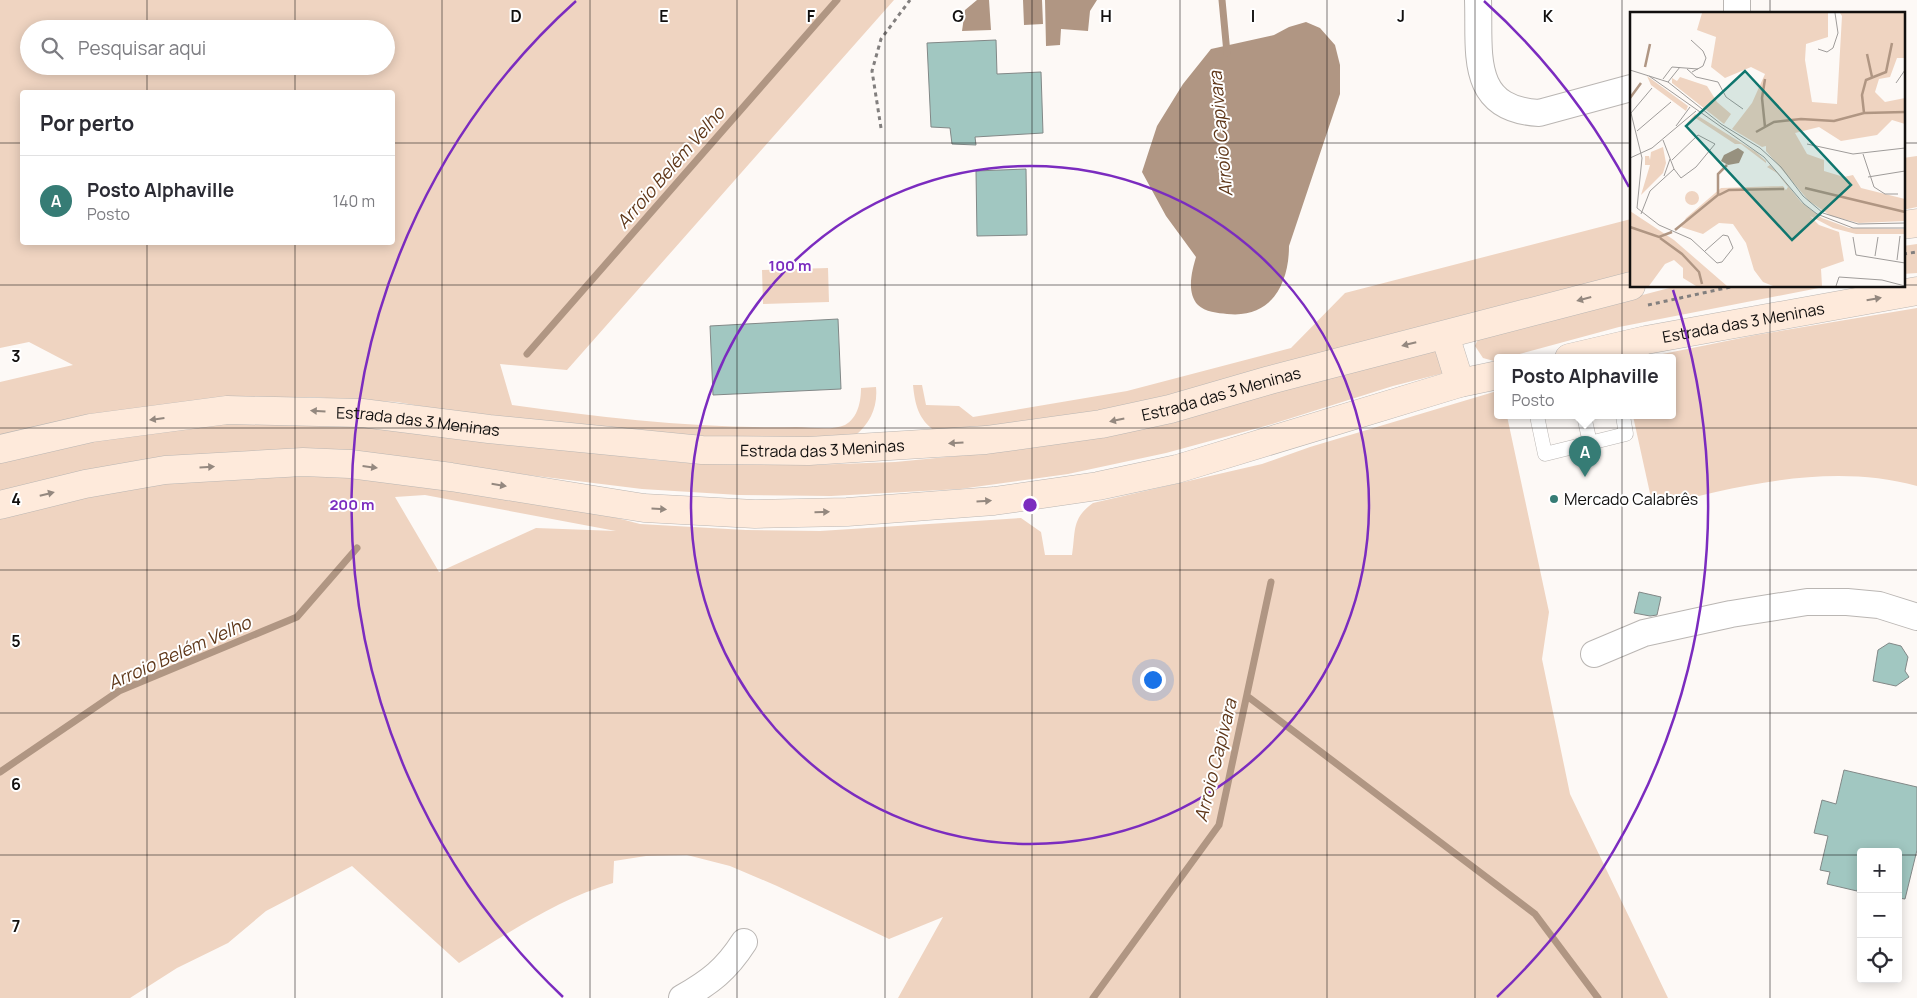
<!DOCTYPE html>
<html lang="pt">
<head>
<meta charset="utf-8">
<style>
	body { margin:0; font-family:Manrope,sans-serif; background:#f7f7f7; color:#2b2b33 }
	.controls { position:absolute; right:15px; bottom:15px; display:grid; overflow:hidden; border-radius:5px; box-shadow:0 2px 12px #0003 }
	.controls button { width:45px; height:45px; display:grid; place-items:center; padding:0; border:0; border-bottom:1px solid #e1e1e2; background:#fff; color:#2b2b33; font:25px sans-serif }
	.you { position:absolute; left:1152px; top:679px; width:18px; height:18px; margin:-12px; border:4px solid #fff; border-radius:50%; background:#1a73e8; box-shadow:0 0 0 8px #1a73e833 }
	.badge { display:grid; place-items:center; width:32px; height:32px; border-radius:50%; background:#367c75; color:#fff; font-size:16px; font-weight:700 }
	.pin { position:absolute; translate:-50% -41px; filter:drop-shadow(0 1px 2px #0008) }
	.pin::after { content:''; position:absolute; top:26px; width:18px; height:15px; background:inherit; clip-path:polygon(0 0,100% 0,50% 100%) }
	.popup { position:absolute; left:1494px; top:354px; width:182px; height:65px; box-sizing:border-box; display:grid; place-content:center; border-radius:5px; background:#fff; filter:drop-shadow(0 1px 4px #0005); font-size:16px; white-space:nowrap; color:#7c7c81 }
	.popup b { font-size:19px; color:#2b2b33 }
	.popup::after { content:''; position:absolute; left:50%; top:100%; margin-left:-10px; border:10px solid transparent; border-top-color:#fff }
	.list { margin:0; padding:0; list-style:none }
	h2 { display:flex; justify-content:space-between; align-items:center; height:65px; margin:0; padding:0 20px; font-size:21px }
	h2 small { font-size:16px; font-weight:400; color:#7c7c81 }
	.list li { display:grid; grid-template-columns:32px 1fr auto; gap:15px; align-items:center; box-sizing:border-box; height:90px; padding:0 20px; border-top:1px solid #e1e1e2 }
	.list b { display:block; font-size:19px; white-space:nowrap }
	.list p { margin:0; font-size:16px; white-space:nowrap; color:#7c7c81 }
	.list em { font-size:16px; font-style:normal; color:#7c7c81 }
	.icon { flex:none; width:28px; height:28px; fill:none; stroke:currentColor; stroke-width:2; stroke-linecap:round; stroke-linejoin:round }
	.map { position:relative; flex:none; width:1917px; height:998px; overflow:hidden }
	.search { position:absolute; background:#fff; box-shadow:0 2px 12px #0003; left:20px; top:20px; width:375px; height:55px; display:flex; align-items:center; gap:12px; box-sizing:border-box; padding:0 18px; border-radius:28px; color:#7c7c81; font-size:19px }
	.panel { position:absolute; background:#fff; box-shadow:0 2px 12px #0003; left:20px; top:90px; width:375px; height:155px; border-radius:5px }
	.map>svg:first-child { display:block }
	.green { fill:#efd4c1; fill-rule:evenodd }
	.water { fill:#b09683 }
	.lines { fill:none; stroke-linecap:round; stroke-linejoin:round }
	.stream { stroke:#b09683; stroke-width:7 }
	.building { fill:#a1c7c1; stroke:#828887 }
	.lane-casing { stroke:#bab6b3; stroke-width:15 }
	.street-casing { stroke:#bab6b3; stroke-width:28 }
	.secondary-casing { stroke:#bab6b3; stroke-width:29 }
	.path { stroke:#827f7e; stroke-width:3; stroke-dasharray:4 4; stroke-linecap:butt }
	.lane { stroke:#fff; stroke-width:14 }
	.street { stroke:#fff; stroke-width:26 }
	.secondary { stroke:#feeadb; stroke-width:28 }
	.oneway { fill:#94887f }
	.grid { fill:none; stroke:#12100f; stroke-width:1; stroke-opacity:0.55 }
	.ring { fill:none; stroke:#7b2cbf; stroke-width:2.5 }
	.poi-dot { fill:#367c75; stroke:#fff; stroke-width:2 }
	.labels { text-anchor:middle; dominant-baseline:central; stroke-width:4; stroke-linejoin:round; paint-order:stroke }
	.street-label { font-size:16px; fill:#12100f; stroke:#fff }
	.poi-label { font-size:16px; fill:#12100f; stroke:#fff; text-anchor:start }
	.water-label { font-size:18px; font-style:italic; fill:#5f3719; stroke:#fff }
	.inset-river { fill:none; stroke:#b09683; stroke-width:2.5 }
	.inset-road { fill:none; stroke:#9f9c9a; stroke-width:1 }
	.view { fill:#0f766e; fill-opacity:0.15; stroke:#0f766e; stroke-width:2.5 }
	.inset-edge { fill:none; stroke:#12100f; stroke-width:2.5 }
	.grid-label { font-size:16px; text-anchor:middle; font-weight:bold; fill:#12100f; stroke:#fff; stroke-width:4; stroke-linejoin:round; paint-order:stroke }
	.centre { fill:#7b2cbf; stroke:#fff; stroke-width:2.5 }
	.ring-label { font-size:15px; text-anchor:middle; font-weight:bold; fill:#7b2cbf; stroke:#fff; stroke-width:4; stroke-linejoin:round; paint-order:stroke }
</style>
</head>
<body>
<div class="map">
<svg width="1917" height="998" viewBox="0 0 1917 998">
	<rect width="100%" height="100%" fill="#fdf9f6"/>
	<path class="green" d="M 0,0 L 894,0 L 567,370 L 500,364 L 512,405 C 606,418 701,429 796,427 C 811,427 832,431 845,425 C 858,418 861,401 861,388 L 876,387 C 878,407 870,423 856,435 L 766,443 L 514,422 L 397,402 L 310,397 L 262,397 L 166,405 L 66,420 L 0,436 L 0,382 L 73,365 L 29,342 L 0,348 ZM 29,29 L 386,29 L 386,66 L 29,66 ZM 22,92 L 392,92 L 392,242 L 22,242 Z
		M 1917,156 L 1917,207 L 1903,210 L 1903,158 Z
		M 1631,219 L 1631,273 L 1207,387 L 1065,419 L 935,431 C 918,419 915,404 913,385 L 922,385 L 926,405 L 959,406 L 973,417 L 1127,391 L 1291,348 L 1345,293 Z
		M 1917,244 L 1917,273 L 1903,274 L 1903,246 Z
		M 828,268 L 829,302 L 763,304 L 762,270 Z
		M 1677,286 L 1819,288 L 1619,327 L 1505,358 L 1498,358 L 1494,361 L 1483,358 L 1475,346 L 1477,341 L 1481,337 Z
		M 1917,308 L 1917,486 C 1830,462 1738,486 1653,507 L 1633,416 L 1672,416 L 1672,358 L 1643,358 L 1756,335 Z
		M 1435,347 L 1444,373 L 1393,386 L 1269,425 L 1166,453 L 1068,474 L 960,489 L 831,496 L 739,495 L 642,489 L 390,458 L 0,494 L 0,461 L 89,439 L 227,422 L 347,422 L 654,460 L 703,464 L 812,465 L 895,462 L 988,453 Z
		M 1497,391 L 1498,416 L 1507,416 L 1549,612 L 1542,659 L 1570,794 L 1668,998 L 898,998 L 943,917 L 889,939 L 777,886 L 730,866 L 687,855 L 646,856 L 614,861 L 613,883 C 557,899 508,934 459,963 L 352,866 L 266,911 L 228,943 L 177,968 L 130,998 L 0,998 L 0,517 L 33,508 L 153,483 L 210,478 L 313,475 L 352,477 L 583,509 L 640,524 L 746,530 L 820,531 L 1021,518 L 1041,532 L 1045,555 L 1072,555 C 1076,531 1071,519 1093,503 L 1262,464 L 1310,447 ZM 425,495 L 616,531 L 536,528 L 439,572 L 395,497 Z"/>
	<path class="water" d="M 977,0 L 989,0 L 991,30 L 962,31 L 965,10 Z
		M 1023,0 L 1042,0 L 1043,24 L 1024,25 Z
		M 1045,0 L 1097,0 L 1090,11 L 1088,31 L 1061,29 L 1060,45 L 1046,46 Z
		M 1306,22 L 1320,28 L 1335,45 L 1340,65 L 1340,94 L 1289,246 C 1289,284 1271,319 1227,314 C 1218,313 1205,312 1198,305 C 1186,292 1192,271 1196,257 L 1166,216 L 1142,172 L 1157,126 L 1183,84 L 1211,49 L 1274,35 L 1289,27 Z"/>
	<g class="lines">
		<path class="stream" d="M 1222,0 L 1227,53
			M 527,354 L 837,0
			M 1247,696 L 1535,914 L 1598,998
			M 0,772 L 119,691 L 297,617 L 357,548
			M 1093,998 L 1219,825 L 1271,582"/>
	</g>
	<path class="building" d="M 996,40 L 997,74 L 1041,72 L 1043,133 L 975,137 L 976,145 L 952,144 L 950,128 L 931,127 L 927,43 Z
		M 1026,169 L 1027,235 L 977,236 L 976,171 Z
		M 838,319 L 841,389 L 713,395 L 710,326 Z
		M 1639,592 L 1661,597 L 1657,615 L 1650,616 L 1634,613 Z
		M 1889,643 L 1901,646 L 1908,657 L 1905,671 L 1909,677 L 1896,686 L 1873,681 L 1878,650 Z
		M 1844,770 L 1917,787 L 1917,850 L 1905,899 L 1898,898 L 1898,852 L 1861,852 L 1861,876 L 1857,891 L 1827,884 L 1830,872 L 1820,870 L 1828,836 L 1814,833 L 1822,800 L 1836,804 Z"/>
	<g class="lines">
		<defs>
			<path id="lane" d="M 1537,416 L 1545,454 L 1626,434 L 1623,416
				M 1584,416 L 1590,443"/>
			<path id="street" d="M 1478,0 C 1480,52 1468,109 1539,113 L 1631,88
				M 1737,0 L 1737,14
				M 1594,654 L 1644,633 L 1731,614 L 1807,602 L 1847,602 L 1879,605 L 1917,617
				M 682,998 C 710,982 726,970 744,942"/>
			<g id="secondary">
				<path d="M 1903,225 L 1917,223"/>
				<path d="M 1445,335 L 1460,383"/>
				<path id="s1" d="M 1569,358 L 1646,340 L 1917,291"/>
				<path id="s2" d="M 0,449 L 91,428 L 227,410 L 362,413 L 489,429 L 702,450 L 809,451 L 986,440 L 1101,424 L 1170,409 L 1270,380 L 1631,286"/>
				<path d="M 0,505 L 85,484 L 165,470 L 303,462 L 350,464 L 451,477 L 644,508 L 755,514 L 847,512 L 994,501 L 1098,486 L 1177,469 L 1460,383 L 1498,375"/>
			</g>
		</defs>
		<use href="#lane" class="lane-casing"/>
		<use href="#street" class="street-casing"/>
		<use href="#secondary" class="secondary-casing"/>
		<path class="path" d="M 881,128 L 872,71 L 881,39 L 910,0
			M 1903,254 L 1917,252
			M 1648,305 L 1735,286"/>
		<use href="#lane" class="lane"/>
		<use href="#street" class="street"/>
		<use href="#secondary" class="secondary"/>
	</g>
	<defs><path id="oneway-solid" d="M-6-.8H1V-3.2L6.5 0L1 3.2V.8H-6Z" transform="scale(1.25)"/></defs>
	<g class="oneway">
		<use href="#oneway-solid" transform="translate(1584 299) rotate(165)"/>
		<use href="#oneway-solid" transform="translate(1874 299) rotate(-10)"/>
		<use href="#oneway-solid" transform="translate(1409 344) rotate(166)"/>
		<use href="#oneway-solid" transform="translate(318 411) rotate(-177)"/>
		<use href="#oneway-solid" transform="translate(157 419) rotate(173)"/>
		<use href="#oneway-solid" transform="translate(1117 420) rotate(168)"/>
		<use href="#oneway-solid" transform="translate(956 443) rotate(176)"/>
		<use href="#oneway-solid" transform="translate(207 467) rotate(-3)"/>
		<use href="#oneway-solid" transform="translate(370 467) rotate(7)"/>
		<use href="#oneway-solid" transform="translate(499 485) rotate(9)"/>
		<use href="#oneway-solid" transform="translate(47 494) rotate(-14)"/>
		<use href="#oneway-solid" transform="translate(984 501) rotate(-4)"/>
		<use href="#oneway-solid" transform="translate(659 509) rotate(3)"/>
		<use href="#oneway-solid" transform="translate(822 512) rotate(-1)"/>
	</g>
	<path class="grid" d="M 147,0 L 147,29M 295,0 L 295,29M 442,0 L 442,998M 590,0 L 590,998M 737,0 L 737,998M 885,0 L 885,998M 1032,0 L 1032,998M 1180,0 L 1180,998M 1327,0 L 1327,998M 1475,0 L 1475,998M 1622,0 L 1622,998M 1770,0 L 1770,14M 147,66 L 147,92M 295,66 L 295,92M 0,143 L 22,143M 392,143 L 1631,143M 1903,143 L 1917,143M 147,242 L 147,998M 295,242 L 295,998M 0,285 L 1631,285M 1903,285 L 1917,285M 1770,286 L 1770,998M 0,428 L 1917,428M 0,570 L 1917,570M 0,713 L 1917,713M 0,855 L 1861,855M 1898,855 L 1917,855"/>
	<g class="ring">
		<circle cx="1030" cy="505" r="339"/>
		<path d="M563 997A678 678 0 0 1 576 1M1484 1A678 678 0 0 1 1629 187M1673 290A678 678 0 0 1 1497 997"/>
	</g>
	<circle class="poi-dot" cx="1554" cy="499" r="5"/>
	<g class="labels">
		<g class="street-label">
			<text stroke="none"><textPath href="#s1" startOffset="178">Estrada das 3 Meninas</textPath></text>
			<text stroke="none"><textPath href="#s2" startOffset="1232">Estrada das 3 Meninas</textPath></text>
			<text stroke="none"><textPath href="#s2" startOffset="422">Estrada das 3 Meninas</textPath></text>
			<text stroke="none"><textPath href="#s2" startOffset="828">Estrada das 3 Meninas</textPath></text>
		</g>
		<g class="poi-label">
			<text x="1564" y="499">Mercado Calabrês</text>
		</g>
		<g class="water-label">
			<text transform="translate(1220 134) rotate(-95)">Arroio Capivara</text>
			<text transform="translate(670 167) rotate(-49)">Arroio Belém Velho</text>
			<text transform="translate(179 652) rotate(-24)">Arroio Belém Velho</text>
			<text transform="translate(1215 760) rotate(-76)">Arroio Capivara</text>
		</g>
	</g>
	<g transform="translate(1630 12)">
		<rect width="275" height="275" fill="#fdf9f6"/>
		<path d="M 72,1 L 198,1 L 198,25 L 176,32 L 175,48 L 182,90 L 207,92 L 212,4 L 210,1 L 275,1 L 275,46 L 267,46 L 260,65 L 249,67 L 245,80 L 255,90 L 275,86 L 275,112 L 262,108 L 247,123 L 211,129 L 189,115 L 165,121 L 177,142 L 194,148 L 194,159 L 214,165 L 223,163 L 231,176 L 275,187 L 275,209 L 229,211 L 201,204 L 179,189 L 136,139 L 136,134 L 132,135 L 102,117 L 122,91 L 135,62 L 121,55 L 95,66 L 81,55 L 86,25 L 67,18 ZM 17,64 L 58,94 L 56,99 L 21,73 ZM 50,65 L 77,74 L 87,90 L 101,102 L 94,112 L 42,71 L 42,66 L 47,69 ZM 65,102 L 126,140 L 136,149 L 136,151 L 111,132 L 105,132 L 64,105 L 56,112 ZM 33,135 L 36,151 L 33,161 L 11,183 L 20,153 L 15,153 L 15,144 L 19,144 L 20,148 L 21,140 ZM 140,153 L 148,161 L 171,190 L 192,206 L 219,216 L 274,217 L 275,222 L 226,222 L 203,216 L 180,204 L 189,213 L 209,220 L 214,249 L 191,257 L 192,274 L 143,274 L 133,270 L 124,258 L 116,231 L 103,212 L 89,211 L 73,222 L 51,215 L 56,206 L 91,176 L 153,174 L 156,178 L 158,175 L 147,161 L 137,155 ZM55 186a7 7 0 1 1 14 0a7 7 0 1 1-14 0ZM 0,199 L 44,228 L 97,274 L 66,274 L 53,266 L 53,256 L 44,248 L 35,252 L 19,274 L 0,274 Z" fill="#efd4c1"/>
		<path d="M 108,136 L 114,140 L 109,151 L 98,153 L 91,149 L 94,143 Z" fill="#b09683"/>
		<path class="inset-river" d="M 237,42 L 242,65M 15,55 L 20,32M 0,86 L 11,71M 234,101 L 232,83 L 236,68 L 256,60 L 262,31M 135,115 L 132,86 L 135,67M 126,120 L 144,110 L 171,107 L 204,109 L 234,101 L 275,100M 175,176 L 275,200M 89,183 L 99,178 L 154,177M 0,215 L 29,225 L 42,220M 45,218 L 88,183 L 88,162 L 97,153M 30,226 L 52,242 L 69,260 L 72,272"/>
		<path class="inset-road" d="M 61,28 L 73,39 L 76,46 L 73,54 L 62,60M 188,37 L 197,40 L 203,36 L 208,21 L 205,1M 57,57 L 66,65 L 88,70 L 96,85 L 113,97M 0,58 L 38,70 L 91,112 L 130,136 L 151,155 L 173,184 L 193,201 L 228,212 L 275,211M 19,64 L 134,145 L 174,192 L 187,202 L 223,216 L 275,216M 33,67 L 42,55 L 68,57M 38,70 L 50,55M 266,71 L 275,58M 22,76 L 1,101 L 12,146 L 7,196 L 29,213 L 61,227 L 87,251 L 92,250 L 103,236 L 98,224 L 93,223 L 75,239M 46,114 L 60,95M 7,119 L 41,90M 33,128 L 44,157 L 51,166 L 66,155 L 85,132 L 68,123 L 42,148M 177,132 L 223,142 L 275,136M 233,142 L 244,175 L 255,182 L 268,182M 0,146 L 22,136 L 66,99M 34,164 L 40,147M 238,165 L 275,159M 11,202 L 20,179 L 44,157M 223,225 L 226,243 L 275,251M 245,244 L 248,225M 267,248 L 270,224M 206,274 L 209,265 L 252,268 L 275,274"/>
		<path class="view" d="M 115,59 L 221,173 L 162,228 L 56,114 Z"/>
		<rect width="275" height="275" class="inset-edge"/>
	</g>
	<g class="grid-label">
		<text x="516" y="22">D</text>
		<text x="664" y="22">E</text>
		<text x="811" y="22">F</text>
		<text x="958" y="22">G</text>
		<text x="1106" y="22">H</text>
		<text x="1253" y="22">I</text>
		<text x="1401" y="22">J</text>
		<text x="1548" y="22">K</text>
		<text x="16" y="362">3</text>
		<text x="16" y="505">4</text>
		<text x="16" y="647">5</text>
		<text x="16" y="790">6</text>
		<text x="16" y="932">7</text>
	</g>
	<circle cx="1030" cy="505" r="8" class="centre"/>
	<g class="ring-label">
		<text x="790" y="271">100 m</text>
		<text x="352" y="510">200 m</text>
	</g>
</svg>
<div class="controls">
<button>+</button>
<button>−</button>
<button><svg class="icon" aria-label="locate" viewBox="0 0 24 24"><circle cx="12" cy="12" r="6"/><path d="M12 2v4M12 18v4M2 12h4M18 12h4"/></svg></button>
</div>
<div class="you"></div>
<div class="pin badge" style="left:1585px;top:477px">A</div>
<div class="popup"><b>Posto Alphaville</b>Posto</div>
<div class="search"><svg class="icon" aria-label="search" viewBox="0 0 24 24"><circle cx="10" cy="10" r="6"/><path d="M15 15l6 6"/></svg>Pesquisar aqui</div>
<section class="panel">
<h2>Por perto<small></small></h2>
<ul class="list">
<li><span class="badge">A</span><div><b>Posto Alphaville</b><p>Posto</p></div><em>140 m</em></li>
</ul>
</section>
</div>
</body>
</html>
